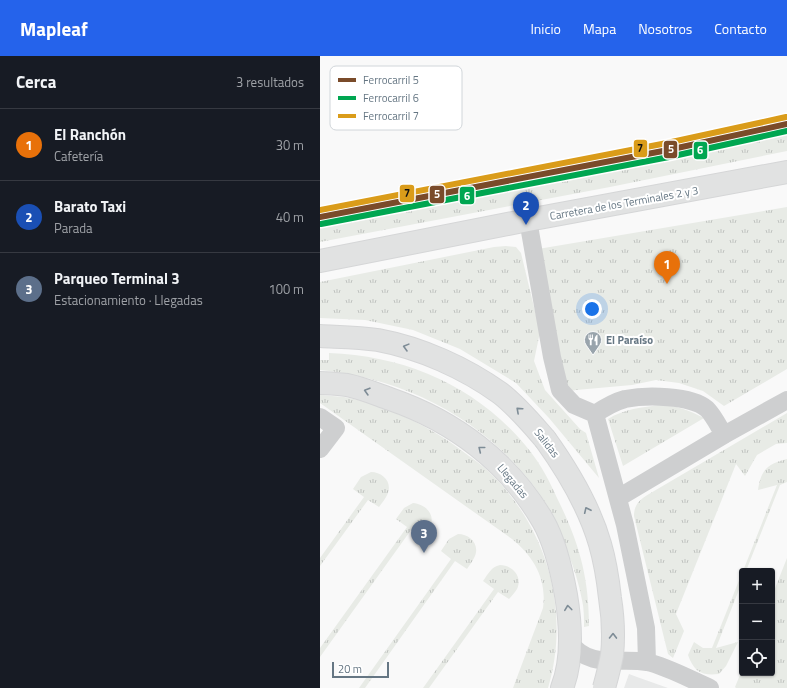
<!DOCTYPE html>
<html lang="es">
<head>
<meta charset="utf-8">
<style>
	body { margin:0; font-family:"Titillium Web",sans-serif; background:#242831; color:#f1f3f6 }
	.controls { position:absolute; right:12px; bottom:12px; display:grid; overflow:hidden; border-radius:4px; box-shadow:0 1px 3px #0004 }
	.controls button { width:36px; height:36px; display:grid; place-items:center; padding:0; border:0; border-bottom:1px solid #363941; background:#171b24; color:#f1f3f6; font:20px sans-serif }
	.scale { position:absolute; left:12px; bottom:10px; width:57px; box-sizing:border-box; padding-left:4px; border:2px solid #657683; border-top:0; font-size:11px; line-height:14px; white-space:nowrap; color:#657683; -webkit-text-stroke:3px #fff; paint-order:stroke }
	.you { position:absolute; left:272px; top:253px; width:14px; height:14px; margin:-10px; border:3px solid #fff; border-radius:50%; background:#1a73e8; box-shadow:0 0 0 6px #1a73e833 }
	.badge { display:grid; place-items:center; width:26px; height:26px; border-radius:50%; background:#2563eb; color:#fff; font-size:13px; font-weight:700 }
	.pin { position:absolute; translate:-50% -33px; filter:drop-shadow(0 1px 2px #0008) }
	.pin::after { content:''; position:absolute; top:21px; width:14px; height:12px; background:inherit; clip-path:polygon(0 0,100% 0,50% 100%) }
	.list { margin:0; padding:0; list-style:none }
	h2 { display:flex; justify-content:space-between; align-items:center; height:52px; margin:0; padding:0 16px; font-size:17px }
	h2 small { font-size:13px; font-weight:400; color:#9ea1a6 }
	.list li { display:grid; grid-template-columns:26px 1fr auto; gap:12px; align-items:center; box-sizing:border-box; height:72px; padding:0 16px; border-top:1px solid #363941 }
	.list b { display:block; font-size:15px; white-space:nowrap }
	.list p { margin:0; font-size:13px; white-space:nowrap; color:#9ea1a6 }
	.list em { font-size:13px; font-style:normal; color:#9ea1a6 }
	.icon { flex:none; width:22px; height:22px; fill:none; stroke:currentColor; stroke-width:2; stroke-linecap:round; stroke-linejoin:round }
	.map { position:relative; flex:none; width:467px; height:632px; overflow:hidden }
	header { display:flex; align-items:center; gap:24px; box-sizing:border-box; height:56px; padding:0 20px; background:#2563eb; color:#fff }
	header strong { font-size:19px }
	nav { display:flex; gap:22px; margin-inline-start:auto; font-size:14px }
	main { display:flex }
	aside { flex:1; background:#171b24 }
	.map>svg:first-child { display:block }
	.built { fill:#e8e9e9 }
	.grass { fill:url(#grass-tufts) }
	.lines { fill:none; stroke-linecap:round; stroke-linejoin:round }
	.major-casing { stroke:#d5d6d7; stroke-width:24 }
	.minor { stroke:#cecfd0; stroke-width:18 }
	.major { stroke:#e1e2e2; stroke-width:22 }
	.major-bridge-casing { stroke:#d5d6d7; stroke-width:24; stroke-linecap:butt }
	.major-bridge { stroke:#e1e2e2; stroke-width:22 }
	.rail-1-casing { stroke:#fff; stroke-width:9 }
	.rail-2-casing { stroke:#fff; stroke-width:9 }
	.rail-3-casing { stroke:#fff; stroke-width:9 }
	.rail-1 { stroke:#7a4b2a; stroke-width:6 }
	.rail-2 { stroke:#00a651; stroke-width:6 }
	.rail-3 { stroke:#da9c1a; stroke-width:6 }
	.oneway { stroke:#7e8c96 }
	.labels { text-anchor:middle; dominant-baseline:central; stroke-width:4; stroke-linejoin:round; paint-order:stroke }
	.street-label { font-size:11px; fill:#657683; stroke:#fff }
	.poi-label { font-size:11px; font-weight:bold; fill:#657683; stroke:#fff; text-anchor:start }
	.key { fill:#fff; stroke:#d1d6da; stroke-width:1 }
	.key-label { font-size:11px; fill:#657683 }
	.line-badge { stroke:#fff; stroke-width:1.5 }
	.badge-label { font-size:11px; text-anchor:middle; font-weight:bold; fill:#fff }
	.pale-badge-label { font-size:11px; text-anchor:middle; font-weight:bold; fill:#111 }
</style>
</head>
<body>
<header>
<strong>Mapleaf</strong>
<nav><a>Inicio</a><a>Mapa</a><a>Nosotros</a><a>Contacto</a></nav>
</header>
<main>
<aside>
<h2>Cerca<small>3 resultados</small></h2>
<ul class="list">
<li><span class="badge" style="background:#e8710a">1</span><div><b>El Ranchón</b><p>Cafetería</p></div><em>30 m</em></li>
<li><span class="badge" style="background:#1a4fb4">2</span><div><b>Barato Taxi</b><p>Parada</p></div><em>40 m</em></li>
<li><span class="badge" style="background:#5c6f8a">3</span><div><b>Parqueo Terminal 3</b><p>Estacionamiento · Llegadas</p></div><em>100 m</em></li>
</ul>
</aside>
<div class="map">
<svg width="467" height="632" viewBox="0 0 467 632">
	<defs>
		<pattern id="grass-tufts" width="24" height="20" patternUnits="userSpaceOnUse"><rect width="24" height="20" fill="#e8ebe6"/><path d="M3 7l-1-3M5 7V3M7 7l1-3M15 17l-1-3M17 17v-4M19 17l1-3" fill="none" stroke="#c0c3c0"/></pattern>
	</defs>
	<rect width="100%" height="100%" fill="#f9f9f9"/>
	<path class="built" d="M 309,618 L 317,621 L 348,632 L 304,632 Z"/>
	<path class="grass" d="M 467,78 L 467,95 L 290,131 L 0,186 L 0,170 Z
		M 467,151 L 467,313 L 404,350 L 383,335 L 359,327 L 336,324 L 312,329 L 245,335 L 218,193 Z
		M 186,190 L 196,191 L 201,197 L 220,276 L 214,305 L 225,334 L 260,373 L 266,377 L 279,422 L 229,362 L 196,327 L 140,293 L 93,274 L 45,264 L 0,262 L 0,226 L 174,191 Z
		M 9,297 C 89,300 160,332 210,395 C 221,409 230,426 237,442 C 259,486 269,521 269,570 L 264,571 C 264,562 264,552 262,544 C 259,528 254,512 248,497 C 241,478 233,457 221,440 C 171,367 87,322 0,314 L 0,304 L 9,304 Z
		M 0,339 C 8,340 16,340 24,341 C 41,344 58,350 73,356 C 101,367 126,382 149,400 C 156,405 163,410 168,415 C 227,470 251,555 228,632 L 193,632 L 223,552 C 227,523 214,501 192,483 L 0,347 Z
		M 341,349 C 359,350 368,354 384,362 L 303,410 L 288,363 C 304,353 322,351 341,349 Z
		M 467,357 L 467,387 L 456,388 L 437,399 L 425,420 L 416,408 L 356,558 L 364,575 L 353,602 L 348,598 L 314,460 C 314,449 319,444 329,438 Z
		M 467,403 L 467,426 L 460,429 L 426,515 L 423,515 L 457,429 L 438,434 C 441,414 447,408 467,403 Z
		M 51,416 C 62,416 72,425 68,437 C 66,442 62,447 59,451 L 48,444 L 0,510 L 0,502 L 44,441 L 33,433 L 41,421 Z
		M 93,447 C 105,448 116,458 110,471 C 108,475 105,478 102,482 L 91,474 L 0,601 L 0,592 L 87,471 L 76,463 L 84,452 Z
		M 138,478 C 150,478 161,489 154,502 C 152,506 149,510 147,513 L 135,505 L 45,632 L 39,632 L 131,503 L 121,495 L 129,483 Z
		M 467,502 L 467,632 L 416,632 L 415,631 L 422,614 L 422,617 L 452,617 L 452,540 Z
		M 180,509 C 192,509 203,520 197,533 C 195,536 192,540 189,543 L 178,536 L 109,632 L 103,632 L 174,533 L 163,525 C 168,518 171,511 180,509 Z
		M 422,517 L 422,526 L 396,592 L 418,586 L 406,610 L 399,618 C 382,620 374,616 368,599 L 374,586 L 383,592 L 392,592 Z"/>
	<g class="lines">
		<defs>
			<path id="major" d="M 0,205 L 208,164 L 467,116
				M 0,280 C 19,281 39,281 58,284 C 101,292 145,312 180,337 C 197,350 211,367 225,383
				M 0,327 C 9,327 18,328 27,329 C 42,332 56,338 70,343 C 134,365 189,406 223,465 C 234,484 242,517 246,539 C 251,569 253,604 242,632"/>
		</defs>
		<use href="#major" class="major-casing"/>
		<path class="minor" d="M 208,164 L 232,301 L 240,334 L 254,349 L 275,358 L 305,469 L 326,572 L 327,606
			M 275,358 C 284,352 294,346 305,343 C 326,339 371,339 387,353 C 394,360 399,371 404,379
			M 0,361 L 16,372 L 0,393
			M 298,442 L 404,379 L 467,344
			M 249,586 C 271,614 297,601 327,606 C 346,610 372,624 390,632"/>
		<use href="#major" class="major"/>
		<defs>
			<path id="major-bridge" d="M 225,383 C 248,415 269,450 280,488 C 285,505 288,524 290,542 C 293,561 294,580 292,599 C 290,610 287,621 284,632"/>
		</defs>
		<use href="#major-bridge" class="major-bridge-casing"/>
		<use href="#major-bridge" class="major-bridge"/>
		<defs>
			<path id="rail-1" d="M 0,161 L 348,94 L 467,68"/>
			<path id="rail-2" d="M 1,168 L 349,101 L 467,75"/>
			<path id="rail-3" d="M 0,154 L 347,87 L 466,61"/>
		</defs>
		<use href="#rail-1" class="rail-1-casing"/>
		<use href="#rail-2" class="rail-2-casing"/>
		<use href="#rail-3" class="rail-3-casing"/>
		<use href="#rail-1" class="rail-1"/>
		<use href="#rail-2" class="rail-2"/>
		<use href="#rail-3" class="rail-3"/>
	</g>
	<defs><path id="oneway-chevron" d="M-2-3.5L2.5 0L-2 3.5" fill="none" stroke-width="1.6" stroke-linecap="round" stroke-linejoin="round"/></defs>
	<g class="oneway">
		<use href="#oneway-chevron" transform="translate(86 291) rotate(-165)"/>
		<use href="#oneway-chevron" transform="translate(47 335) rotate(-164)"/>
		<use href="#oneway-chevron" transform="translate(199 354) rotate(-138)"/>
		<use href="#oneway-chevron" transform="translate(161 393) rotate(-141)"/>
		<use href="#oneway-chevron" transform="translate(267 454) rotate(-115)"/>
		<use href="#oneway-chevron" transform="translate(248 552) rotate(-97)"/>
		<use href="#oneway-chevron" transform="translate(293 580) rotate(-89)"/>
	</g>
	<defs>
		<symbol id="restaurant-pin" viewBox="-11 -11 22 30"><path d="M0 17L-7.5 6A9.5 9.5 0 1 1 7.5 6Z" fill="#99a4ac" stroke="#fff"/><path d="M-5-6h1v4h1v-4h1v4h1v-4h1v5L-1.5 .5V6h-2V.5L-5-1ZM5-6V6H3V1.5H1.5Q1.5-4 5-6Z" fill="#fff"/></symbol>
	</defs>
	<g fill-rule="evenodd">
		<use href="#restaurant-pin" x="263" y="274" width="20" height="27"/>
	</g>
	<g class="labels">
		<g class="street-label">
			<text transform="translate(304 147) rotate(-10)">Carretera de los Terminales 2 y 3</text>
			<text transform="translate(227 387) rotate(52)">Salidas</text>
			<text transform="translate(193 425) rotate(50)">Llegadas</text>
		</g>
		<g class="poi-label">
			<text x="286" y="284">El Paraíso</text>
		</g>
	</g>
	<rect x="10" y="10" width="132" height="64" rx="6" class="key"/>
	<rect x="18" y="22" width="18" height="4" fill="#7a4b2a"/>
	<rect x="18" y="40" width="18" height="4" fill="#00a651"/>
	<rect x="18" y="58" width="18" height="4" fill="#da9c1a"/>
	<g class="key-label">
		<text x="43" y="28">Ferrocarril 5</text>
		<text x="43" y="46">Ferrocarril 6</text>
		<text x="43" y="64">Ferrocarril 7</text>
	</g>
	<g class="line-badge">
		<rect x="313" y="83" width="15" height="19" rx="4" fill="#da9c1a"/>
		<rect x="343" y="84" width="15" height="19" rx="4" fill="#7a4b2a"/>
		<rect x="373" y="85" width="15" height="19" rx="4" fill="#00a651"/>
		<rect x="79" y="128" width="16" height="19" rx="4" fill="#da9c1a"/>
		<rect x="109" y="129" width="16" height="19" rx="4" fill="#7a4b2a"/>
		<rect x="139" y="130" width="16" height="19" rx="4" fill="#00a651"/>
	</g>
	<g class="badge-label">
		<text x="351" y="97">5</text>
		<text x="380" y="98">6</text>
		<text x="117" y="142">5</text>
		<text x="147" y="144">6</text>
	</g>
	<g class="pale-badge-label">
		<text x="320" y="96">7</text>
		<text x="87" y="141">7</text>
	</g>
</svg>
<div class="controls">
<button>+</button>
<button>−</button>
<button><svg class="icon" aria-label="locate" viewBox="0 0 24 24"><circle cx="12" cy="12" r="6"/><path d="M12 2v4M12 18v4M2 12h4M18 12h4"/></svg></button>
</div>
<div class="scale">20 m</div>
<div class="you"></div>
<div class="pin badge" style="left:347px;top:228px;background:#e8710a">1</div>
<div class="pin badge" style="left:206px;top:169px;background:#1a4fb4">2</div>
<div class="pin badge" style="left:104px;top:497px;background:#5c6f8a">3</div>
</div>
</main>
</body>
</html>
